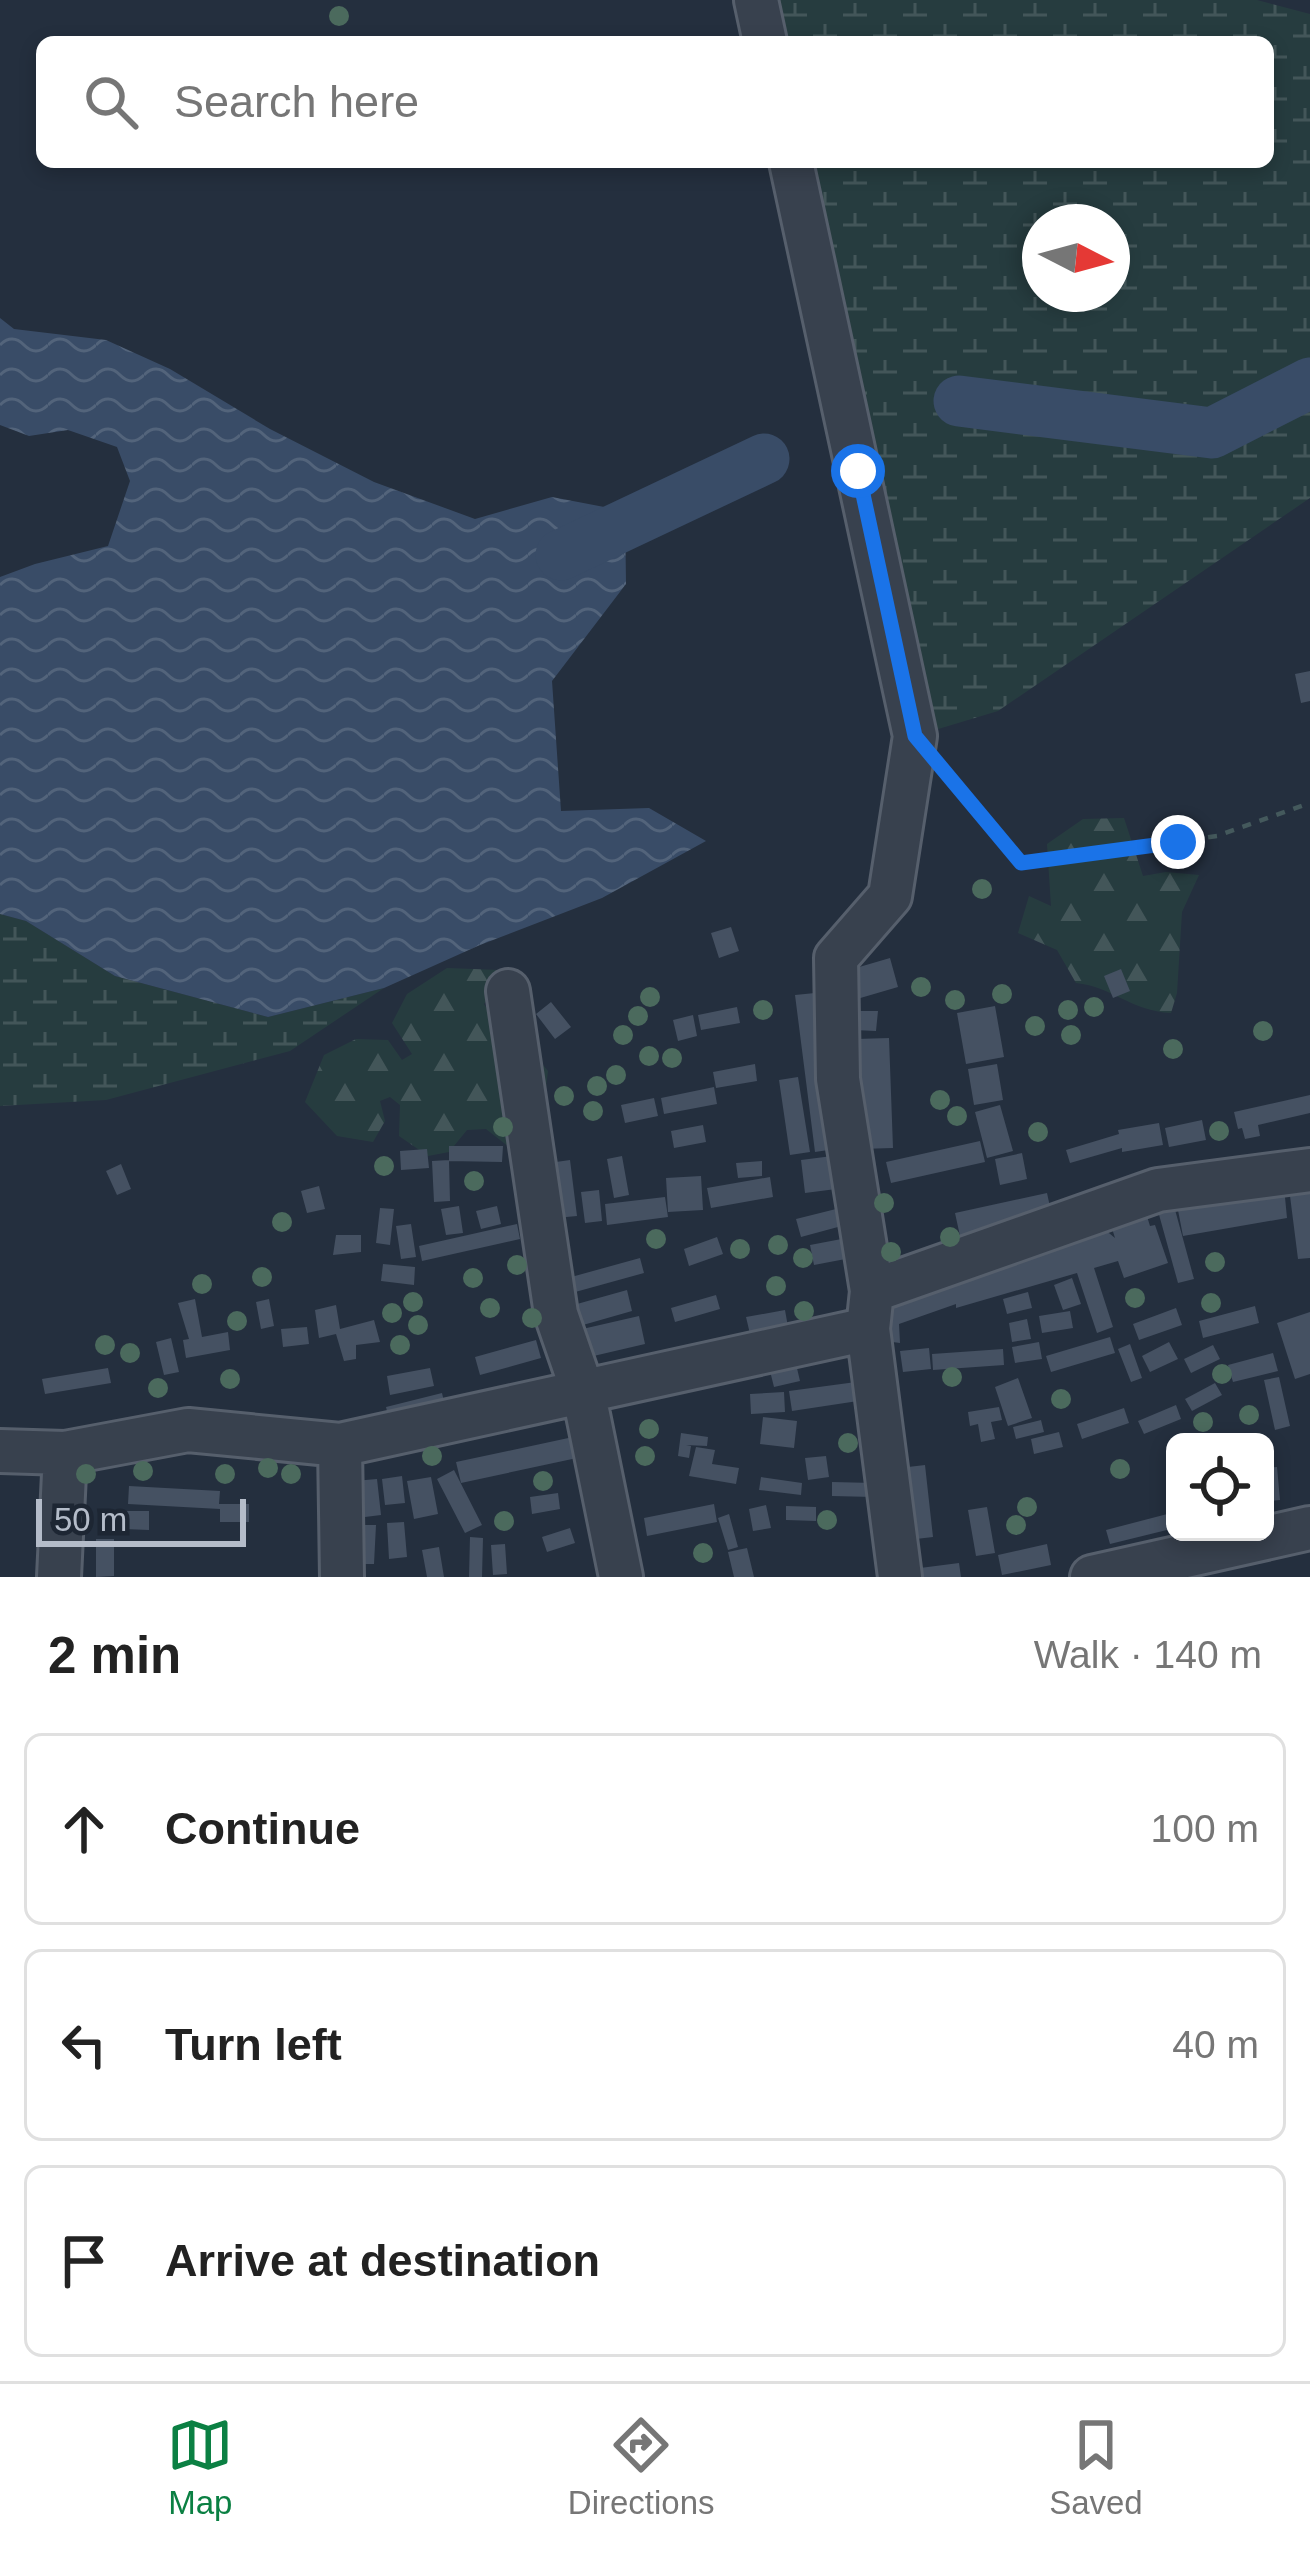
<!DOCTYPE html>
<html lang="en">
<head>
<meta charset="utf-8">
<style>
	body { margin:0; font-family:Helvetica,sans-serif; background:#f6f6f6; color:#222 }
	.controls { position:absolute; right:36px; bottom:36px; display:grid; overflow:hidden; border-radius:18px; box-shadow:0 6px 18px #0003 }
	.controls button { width:108px; height:108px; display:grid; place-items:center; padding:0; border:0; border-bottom:3px solid #e0e0e0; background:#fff; color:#222; font:60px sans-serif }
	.compass { position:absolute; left:1022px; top:204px; width:108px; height:108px; border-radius:50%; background:#fff; box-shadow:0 6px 18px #0003; rotate:96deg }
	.scale { position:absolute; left:36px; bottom:30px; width:210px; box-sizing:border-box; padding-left:12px; border:6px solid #b4bcc9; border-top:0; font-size:33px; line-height:42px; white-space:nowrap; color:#b4bcc9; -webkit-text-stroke:9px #1d2633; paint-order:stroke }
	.stop { position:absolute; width:36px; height:36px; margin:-27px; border:9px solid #1a73e8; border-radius:50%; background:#fff }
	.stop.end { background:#1a73e8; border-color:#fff; box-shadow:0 3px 12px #0008 }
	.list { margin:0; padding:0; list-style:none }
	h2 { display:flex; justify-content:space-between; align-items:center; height:156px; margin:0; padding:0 48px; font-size:51px }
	h2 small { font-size:39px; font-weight:400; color:#767676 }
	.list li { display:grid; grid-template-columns:78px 1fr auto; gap:36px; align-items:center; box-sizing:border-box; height:192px; margin:0 24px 24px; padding:0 24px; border:3px solid #e0e0e0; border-radius:18px }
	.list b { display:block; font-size:45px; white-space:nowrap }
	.list em { font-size:39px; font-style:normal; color:#767676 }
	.icon { flex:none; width:66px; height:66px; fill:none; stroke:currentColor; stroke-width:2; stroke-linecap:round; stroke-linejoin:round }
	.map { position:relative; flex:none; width:1310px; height:1577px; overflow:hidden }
	.search { position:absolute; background:#fff; box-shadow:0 6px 18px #0003; left:36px; right:36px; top:36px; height:132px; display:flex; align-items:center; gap:30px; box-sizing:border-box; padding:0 42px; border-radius:18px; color:#767676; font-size:45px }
	.sheet { height:804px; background:#fff }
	nav { display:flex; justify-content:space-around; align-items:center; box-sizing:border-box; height:168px; border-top:3px solid #e0e0e0; background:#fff; font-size:33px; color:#767676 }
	nav a { display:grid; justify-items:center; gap:6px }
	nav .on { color:#0b8043 }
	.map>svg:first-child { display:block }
	.forest { fill:url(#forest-firs) }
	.wetland { fill:url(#wetland-marsh); fill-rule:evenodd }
	.water { fill:url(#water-waves) }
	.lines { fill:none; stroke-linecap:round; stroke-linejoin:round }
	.river { stroke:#394c67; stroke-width:51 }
	.building { fill:#455162 }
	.minor-casing { stroke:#565f6c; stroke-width:48 }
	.path { stroke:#44595c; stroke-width:4.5; stroke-dasharray:9 9; stroke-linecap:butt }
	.minor { stroke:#38414e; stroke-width:42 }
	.tree { fill:#4b6a5d }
	.route { stroke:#1a73e8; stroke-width:15 }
</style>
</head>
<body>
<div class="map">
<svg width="1310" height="1577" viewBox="0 0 1310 1577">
	<defs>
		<pattern id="forest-firs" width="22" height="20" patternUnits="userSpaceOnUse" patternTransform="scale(3)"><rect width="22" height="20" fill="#263c3f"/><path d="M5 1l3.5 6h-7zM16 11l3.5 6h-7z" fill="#435659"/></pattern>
		<pattern id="wetland-marsh" width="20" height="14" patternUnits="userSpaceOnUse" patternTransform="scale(3)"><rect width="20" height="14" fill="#263c3f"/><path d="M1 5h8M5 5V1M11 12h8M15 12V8" fill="none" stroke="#435659"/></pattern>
		<pattern id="water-waves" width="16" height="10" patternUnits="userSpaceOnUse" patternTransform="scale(3)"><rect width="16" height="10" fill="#394c67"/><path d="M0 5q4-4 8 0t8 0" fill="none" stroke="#53647b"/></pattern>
	</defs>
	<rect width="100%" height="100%" fill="#242f3e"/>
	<path class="forest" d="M 1124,818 L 1143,876 L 1166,872 L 1199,875 L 1182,912 L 1177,993 L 1171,1013 C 1131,1011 1113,987 1076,983 L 1057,950 L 1018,933 L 1029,896 L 1051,906 L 1047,844 L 1083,819 Z
		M 447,968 L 499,970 L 498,986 L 484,1004 L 497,1023 L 508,1024 L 548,1071 L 540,1137 L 509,1147 L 486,1129 L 467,1130 L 449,1152 L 428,1156 L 399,1136 L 400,1105 L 390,1097 L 380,1101 L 385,1121 L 373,1142 L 337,1136 L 305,1102 L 324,1055 L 356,1039 L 388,1040 L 402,1060 L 412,1054 L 392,1023 L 407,994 Z"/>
	<path class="wetland" d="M 775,0 L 1257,0 L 1310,14 L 1310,498 L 998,711 L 915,736 L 806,162 L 1268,162 L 1268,42 L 783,42 ZM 1040,222 L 1112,222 L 1112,294 L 1040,294 Z
		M 0,914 L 26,921 L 115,976 L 268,1017 L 384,988 L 290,1051 L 106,1100 L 0,1106 Z"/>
	<path class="water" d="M 0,318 L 14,329 L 106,340 L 170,369 L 270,429 L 374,482 L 475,519 L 552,497 L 625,511 L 626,584 L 552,681 L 561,811 L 649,808 L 706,841 L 602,898 L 480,945 L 384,988 L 268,1017 L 115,976 L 26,921 L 0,914 L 0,577 L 35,564 L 108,546 L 130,481 L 117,447 L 68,430 L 29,436 L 0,425 Z"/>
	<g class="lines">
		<path class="river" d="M 959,401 L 1212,433 L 1310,383
			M 561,555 L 764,459"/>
	</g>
	<path class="building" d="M 1310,671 L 1310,701 L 1301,703 L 1295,674 Z
		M 731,927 L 739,951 L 719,958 L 711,933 Z
		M 890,958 L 898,987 L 857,999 L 849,970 Z
		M 1121,969 L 1130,991 L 1113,998 L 1104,976 Z
		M 815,993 L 835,1149 L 815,1152 L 795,995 Z
		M 551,1002 L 571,1027 L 555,1039 L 536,1014 Z
		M 995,1006 L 1004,1057 L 966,1064 L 957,1013 Z
		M 737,1007 L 740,1023 L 701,1030 L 698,1015 Z
		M 854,1011 L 878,1011 L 876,1031 L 854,1030 Z
		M 693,1015 L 697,1036 L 678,1041 L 673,1020 Z
		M 889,1038 L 893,1148 L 860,1149 L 856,1039 Z
		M 755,1064 L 757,1081 L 716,1088 L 713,1072 Z
		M 997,1064 L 1003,1100 L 974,1105 L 968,1069 Z
		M 798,1077 L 810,1152 L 790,1155 L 779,1080 Z
		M 714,1087 L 717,1104 L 664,1114 L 661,1098 Z
		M 1310,1095 L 1310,1113 L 1258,1125 L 1260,1136 L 1245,1139 L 1242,1128 L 1238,1129 L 1234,1112 Z
		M 654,1098 L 658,1116 L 625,1123 L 621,1105 Z
		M 1000,1105 L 1013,1151 L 987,1158 L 975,1112 Z
		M 1202,1120 L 1206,1140 L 1169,1147 L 1165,1128 Z
		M 1159,1123 L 1163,1145 L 1122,1152 L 1122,1148 L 1070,1163 L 1066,1150 L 1119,1134 L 1118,1130 Z
		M 703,1125 L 706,1142 L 674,1148 L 671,1131 Z
		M 980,1141 L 985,1162 L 891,1183 L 886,1162 Z
		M 449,1146 L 503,1146 L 502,1162 L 449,1161 Z
		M 427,1149 L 429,1168 L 401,1170 L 400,1151 Z
		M 1022,1153 L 1027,1179 L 1000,1185 L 995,1159 Z
		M 840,1155 L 844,1188 L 805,1193 L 801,1160 Z
		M 622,1156 L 629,1195 L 614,1198 L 607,1159 Z
		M 449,1160 L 450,1201 L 434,1202 L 432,1161 Z
		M 570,1160 L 577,1216 L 556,1218 L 549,1163 Z
		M 762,1161 L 762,1176 L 738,1178 L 736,1163 Z
		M 121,1164 L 131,1189 L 117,1195 L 106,1171 Z
		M 701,1176 L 703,1210 L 668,1212 L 666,1178 Z
		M 770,1177 L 773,1197 L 711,1208 L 707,1188 Z
		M 1310,1182 L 1310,1258 L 1298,1259 L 1289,1188 Z
		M 319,1186 L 325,1209 L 307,1213 L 301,1191 Z
		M 1284,1187 L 1287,1218 L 1183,1236 L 1177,1205 Z
		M 599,1190 L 602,1221 L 585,1223 L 581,1192 Z
		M 1047,1193 L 1052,1216 L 960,1236 L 955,1213 Z
		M 665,1197 L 668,1217 L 607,1225 L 605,1204 Z
		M 459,1206 L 463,1233 L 446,1235 L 441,1209 Z
		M 497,1206 L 501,1224 L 481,1229 L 476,1211 Z
		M 1174,1206 L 1194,1279 L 1178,1283 L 1158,1211 Z
		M 844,1207 L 849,1224 L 801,1237 L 796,1219 Z
		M 380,1208 L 394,1209 L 390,1245 L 376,1243 Z
		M 1146,1213 L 1150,1226 L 1155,1225 L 1168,1263 L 1124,1278 L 1118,1261 L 1094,1268 L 1113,1327 L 1097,1333 L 1077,1273 L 956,1308 L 956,1304 L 899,1324 L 900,1343 L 885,1341 L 885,1302 L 1104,1229 L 1115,1238 L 1111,1225 Z
		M 411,1224 L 416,1257 L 401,1259 L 396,1226 Z
		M 517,1224 L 520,1239 L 422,1261 L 419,1246 Z
		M 336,1235 L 361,1235 L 361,1252 L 333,1255 Z
		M 717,1237 L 723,1254 L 689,1266 L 684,1249 Z
		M 852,1237 L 856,1257 L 814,1265 L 810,1245 Z
		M 640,1258 L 644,1273 L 568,1294 L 564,1279 Z
		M 383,1264 L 415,1267 L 414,1285 L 381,1281 Z
		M 1072,1278 L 1081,1304 L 1063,1310 L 1054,1285 Z
		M 627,1290 L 632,1311 L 583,1325 L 577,1304 Z
		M 1028,1292 L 1032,1308 L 1007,1314 L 1003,1299 Z
		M 716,1295 L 720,1309 L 675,1322 L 671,1308 Z
		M 195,1299 L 202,1337 L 228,1332 L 230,1350 L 186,1358 L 183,1340 L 189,1339 L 178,1303 Z
		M 269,1299 L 274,1326 L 261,1329 L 256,1302 Z
		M 336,1305 L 340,1329 L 374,1320 L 380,1342 L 356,1345 L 356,1359 L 344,1361 L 336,1334 L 319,1338 L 315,1310 Z
		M 1255,1306 L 1259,1323 L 1203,1338 L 1199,1321 Z
		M 1176,1308 L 1182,1325 L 1139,1340 L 1133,1324 Z
		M 785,1310 L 788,1327 L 750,1334 L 746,1317 Z
		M 1070,1311 L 1073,1328 L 1042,1333 L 1039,1316 Z
		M 1310,1312 L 1310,1374 L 1295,1379 L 1277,1323 Z
		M 639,1316 L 645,1344 L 585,1358 L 578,1330 Z
		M 1027,1319 L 1031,1339 L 1012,1342 L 1009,1323 Z
		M 307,1327 L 309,1344 L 283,1347 L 281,1329 Z
		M 1110,1337 L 1115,1353 L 1051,1372 L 1046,1356 Z
		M 171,1338 L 179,1372 L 164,1375 L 156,1342 Z
		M 536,1340 L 541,1358 L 480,1375 L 475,1357 Z
		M 1039,1342 L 1042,1359 L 1015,1363 L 1012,1347 Z
		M 1169,1342 L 1178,1359 L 1150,1372 L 1142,1356 Z
		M 1130,1344 L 1142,1378 L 1131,1382 L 1118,1349 Z
		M 1213,1345 L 1220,1359 L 1191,1373 L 1184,1359 Z
		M 929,1348 L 931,1369 L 903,1372 L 900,1351 Z
		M 1003,1349 L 1004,1365 L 933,1370 L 932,1354 Z
		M 1273,1353 L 1278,1371 L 1233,1382 L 1228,1365 Z
		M 796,1364 L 800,1381 L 774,1387 L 770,1371 Z
		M 108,1368 L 111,1383 L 45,1394 L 42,1379 Z
		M 430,1368 L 434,1386 L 390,1395 L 387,1376 Z
		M 1279,1377 L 1290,1426 L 1275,1430 L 1264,1380 Z
		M 1018,1378 L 1032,1418 L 1008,1426 L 995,1387 Z
		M 856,1382 L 858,1401 L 792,1411 L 789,1391 Z
		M 1215,1383 L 1222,1395 L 1192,1411 L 1185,1399 Z
		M 784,1392 L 785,1412 L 751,1414 L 750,1394 Z
		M 442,1393 L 446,1410 L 390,1424 L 386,1407 Z
		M 1176,1405 L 1181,1419 L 1144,1434 L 1138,1421 Z
		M 999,1407 L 1002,1420 L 991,1422 L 995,1439 L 981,1442 L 978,1424 L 970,1426 L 968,1412 Z
		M 1124,1408 L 1129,1423 L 1082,1439 L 1077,1424 Z
		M 763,1417 L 797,1421 L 794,1448 L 760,1444 Z
		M 1041,1420 L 1044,1432 L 1016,1439 L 1013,1427 Z
		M 1059,1432 L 1063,1447 L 1034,1454 L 1031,1439 Z
		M 681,1433 L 708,1437 L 707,1446 L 686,1445 L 691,1446 L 689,1458 L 678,1456 Z
		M 573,1437 L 577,1458 L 461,1483 L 456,1462 Z
		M 696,1447 L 715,1450 L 712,1464 L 739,1468 L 736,1484 L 689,1476 Z
		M 826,1456 L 829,1477 L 808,1480 L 805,1458 Z
		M 925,1465 L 933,1537 L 916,1539 L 908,1467 Z
		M 1277,1467 L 1280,1500 L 1269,1501 L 1265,1468 Z
		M 454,1470 L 482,1525 L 465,1533 L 437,1479 Z
		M 402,1476 L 405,1503 L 385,1505 L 382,1479 Z
		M 431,1477 L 438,1514 L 414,1519 L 407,1481 Z
		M 761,1477 L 802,1483 L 801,1495 L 759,1490 Z
		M 377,1479 L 381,1515 L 357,1518 L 354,1481 Z
		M 832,1482 L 874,1483 L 873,1497 L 832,1496 Z
		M 129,1486 L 220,1491 L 219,1504 L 249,1504 L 249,1522 L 220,1522 L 220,1509 L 128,1504 Z
		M 558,1493 L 560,1509 L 532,1514 L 530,1497 Z
		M 714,1504 L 717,1522 L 647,1536 L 644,1518 Z
		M 766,1505 L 771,1528 L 753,1531 L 749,1509 Z
		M 786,1506 L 816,1507 L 816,1521 L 786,1520 Z
		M 987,1507 L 995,1553 L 976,1556 L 968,1510 Z
		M 124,1511 L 149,1511 L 149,1530 L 124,1529 Z
		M 1175,1512 L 1175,1528 L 1110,1544 L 1106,1530 Z
		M 729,1514 L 738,1547 L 728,1550 L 718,1518 Z
		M 404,1522 L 407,1557 L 389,1559 L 387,1523 Z
		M 359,1525 L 376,1525 L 374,1564 L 358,1564 Z
		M 570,1528 L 575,1543 L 547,1552 L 542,1537 Z
		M 470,1537 L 483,1538 L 482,1577 L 469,1577 Z
		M 96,1539 L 114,1539 L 114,1576 L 96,1577 Z
		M 505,1544 L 507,1574 L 493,1575 L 491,1545 Z
		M 1047,1544 L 1051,1565 L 1002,1575 L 998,1555 Z
		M 439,1547 L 444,1577 L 427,1577 L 422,1550 Z
		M 747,1548 L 754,1577 L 734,1577 L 728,1552 Z
		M 959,1563 L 961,1577 L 921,1577 L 920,1568 Z"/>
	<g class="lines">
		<defs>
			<path id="minor" d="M 756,0 L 765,42
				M 791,162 L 915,736 L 890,896 L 836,958 L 838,1079 L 872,1291 L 868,1329 L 900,1577
				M 508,991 L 556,1314 L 584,1395 L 621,1577
				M 872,1291 L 1158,1190 L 1310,1170
				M 340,1445 L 342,1577
				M 0,1451 L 65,1453 L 188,1430 L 340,1445 L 868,1329
				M 59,1577 L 65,1453
				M 1092,1577 L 1310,1528"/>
		</defs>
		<use href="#minor" class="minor-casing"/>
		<path class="path" d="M 946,773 L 1021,863 L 1217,836 L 1310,803"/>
		<use href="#minor" class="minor"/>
	</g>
	<g class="tree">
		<circle cx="339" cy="16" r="10"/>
		<circle cx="982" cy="889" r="10"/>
		<circle cx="921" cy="987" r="10"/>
		<circle cx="1002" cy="994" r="10"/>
		<circle cx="650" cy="997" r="10"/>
		<circle cx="955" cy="1000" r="10"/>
		<circle cx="1094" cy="1007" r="10"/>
		<circle cx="763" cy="1010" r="10"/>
		<circle cx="1068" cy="1010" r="10"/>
		<circle cx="638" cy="1016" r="10"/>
		<circle cx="1035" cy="1026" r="10"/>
		<circle cx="1263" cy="1031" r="10"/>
		<circle cx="623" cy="1035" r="10"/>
		<circle cx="1071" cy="1035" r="10"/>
		<circle cx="1173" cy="1049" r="10"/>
		<circle cx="649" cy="1056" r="10"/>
		<circle cx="672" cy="1058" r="10"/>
		<circle cx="616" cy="1075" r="10"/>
		<circle cx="597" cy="1086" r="10"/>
		<circle cx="564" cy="1096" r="10"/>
		<circle cx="940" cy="1100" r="10"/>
		<circle cx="593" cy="1111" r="10"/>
		<circle cx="957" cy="1116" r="10"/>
		<circle cx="503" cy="1127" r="10"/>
		<circle cx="1219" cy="1131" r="10"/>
		<circle cx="1038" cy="1132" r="10"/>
		<circle cx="384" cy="1166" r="10"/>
		<circle cx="474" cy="1181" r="10"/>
		<circle cx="884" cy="1203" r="10"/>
		<circle cx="282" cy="1222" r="10"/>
		<circle cx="950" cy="1237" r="10"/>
		<circle cx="656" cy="1239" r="10"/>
		<circle cx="778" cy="1245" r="10"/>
		<circle cx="740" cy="1249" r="10"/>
		<circle cx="891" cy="1252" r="10"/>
		<circle cx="803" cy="1258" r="10"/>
		<circle cx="1215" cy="1262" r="10"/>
		<circle cx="517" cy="1265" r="10"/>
		<circle cx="262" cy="1277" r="10"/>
		<circle cx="473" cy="1278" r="10"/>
		<circle cx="202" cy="1284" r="10"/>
		<circle cx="776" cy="1286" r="10"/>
		<circle cx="1135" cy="1298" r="10"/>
		<circle cx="413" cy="1302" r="10"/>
		<circle cx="1211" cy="1303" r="10"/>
		<circle cx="490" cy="1308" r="10"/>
		<circle cx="804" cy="1311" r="10"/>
		<circle cx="392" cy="1313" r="10"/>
		<circle cx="532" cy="1318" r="10"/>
		<circle cx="237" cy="1321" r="10"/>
		<circle cx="418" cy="1325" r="10"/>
		<circle cx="105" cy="1345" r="10"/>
		<circle cx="400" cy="1345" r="10"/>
		<circle cx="130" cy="1353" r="10"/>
		<circle cx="1222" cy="1374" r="10"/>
		<circle cx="952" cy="1377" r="10"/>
		<circle cx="230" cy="1379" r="10"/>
		<circle cx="158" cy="1388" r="10"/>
		<circle cx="1061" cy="1399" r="10"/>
		<circle cx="1249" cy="1415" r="10"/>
		<circle cx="1203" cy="1422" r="10"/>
		<circle cx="649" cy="1429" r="10"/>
		<circle cx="848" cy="1443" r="10"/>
		<circle cx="432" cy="1456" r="10"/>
		<circle cx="645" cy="1456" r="10"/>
		<circle cx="268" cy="1468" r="10"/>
		<circle cx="1120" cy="1469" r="10"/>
		<circle cx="143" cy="1471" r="10"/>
		<circle cx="86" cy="1474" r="10"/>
		<circle cx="225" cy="1474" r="10"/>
		<circle cx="291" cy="1474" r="10"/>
		<circle cx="543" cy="1481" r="10"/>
		<circle cx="1027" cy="1507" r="10"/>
		<circle cx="827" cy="1520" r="10"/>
		<circle cx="504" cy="1521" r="10"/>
		<circle cx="1016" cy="1525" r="10"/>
		<circle cx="703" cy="1553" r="10"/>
	</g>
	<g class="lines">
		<path class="route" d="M 858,471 L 915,736 L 1021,863 L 1178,842"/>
	</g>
</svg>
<div class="controls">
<button><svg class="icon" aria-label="locate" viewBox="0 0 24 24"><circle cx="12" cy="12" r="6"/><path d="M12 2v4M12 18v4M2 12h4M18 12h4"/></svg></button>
</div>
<svg class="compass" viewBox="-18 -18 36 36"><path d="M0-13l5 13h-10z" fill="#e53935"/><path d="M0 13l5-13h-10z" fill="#767676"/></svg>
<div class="scale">50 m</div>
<div class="stop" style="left:858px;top:471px"></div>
<div class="stop end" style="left:1178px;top:842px"></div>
<div class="search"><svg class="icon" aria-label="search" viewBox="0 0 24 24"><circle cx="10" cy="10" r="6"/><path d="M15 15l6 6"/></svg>Search here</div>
</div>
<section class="sheet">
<h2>2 min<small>Walk · 140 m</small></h2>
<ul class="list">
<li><svg class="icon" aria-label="ahead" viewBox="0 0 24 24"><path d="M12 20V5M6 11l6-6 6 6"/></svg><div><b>Continue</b></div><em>100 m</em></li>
<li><svg class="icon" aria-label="left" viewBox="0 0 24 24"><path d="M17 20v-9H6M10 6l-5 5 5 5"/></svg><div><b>Turn left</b></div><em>40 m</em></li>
<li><svg class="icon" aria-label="arrive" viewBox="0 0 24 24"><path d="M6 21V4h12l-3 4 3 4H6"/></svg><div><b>Arrive at destination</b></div></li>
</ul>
</section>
<nav>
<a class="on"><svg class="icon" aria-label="map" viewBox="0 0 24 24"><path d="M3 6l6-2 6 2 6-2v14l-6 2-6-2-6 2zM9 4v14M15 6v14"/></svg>Map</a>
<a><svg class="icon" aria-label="directions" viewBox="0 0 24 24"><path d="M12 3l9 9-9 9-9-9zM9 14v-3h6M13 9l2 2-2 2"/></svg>Directions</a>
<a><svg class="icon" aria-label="saved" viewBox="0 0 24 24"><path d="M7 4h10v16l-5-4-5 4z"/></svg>Saved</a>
</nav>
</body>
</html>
